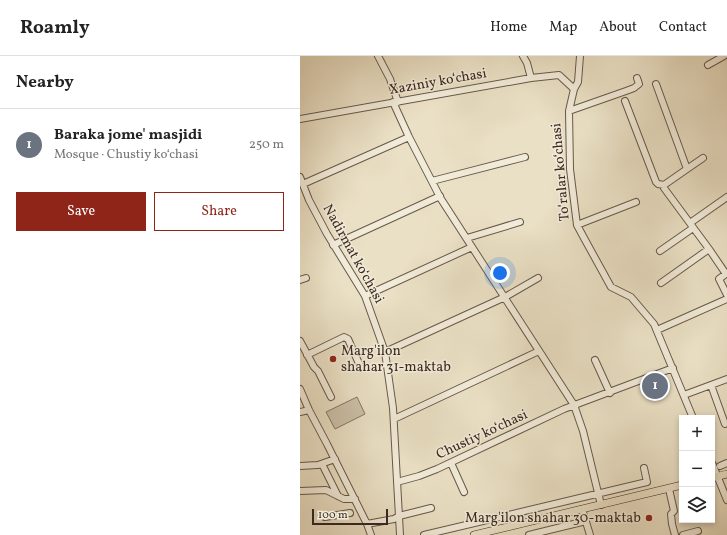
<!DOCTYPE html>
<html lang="en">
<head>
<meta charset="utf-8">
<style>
	body { margin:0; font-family:Vollkorn,serif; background:#f2f2f2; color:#222 }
	.controls { position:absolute; right:12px; bottom:12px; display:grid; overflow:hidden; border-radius:0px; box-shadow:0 2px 6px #0003 }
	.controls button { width:36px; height:36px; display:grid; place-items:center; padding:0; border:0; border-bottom:1px solid #e0e0e0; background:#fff; color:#222; font:20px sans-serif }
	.scale { position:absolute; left:12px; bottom:10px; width:76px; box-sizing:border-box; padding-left:4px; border:2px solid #3c2a20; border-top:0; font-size:11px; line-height:14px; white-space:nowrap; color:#3c2a20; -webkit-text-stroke:3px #f1ebd9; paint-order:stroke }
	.you { position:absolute; left:200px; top:217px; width:14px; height:14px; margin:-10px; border:3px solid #fff; border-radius:50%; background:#1a73e8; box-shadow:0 0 0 6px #1a73e833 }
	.badge { display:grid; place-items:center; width:26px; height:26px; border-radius:50%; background:#8f2418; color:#fff; font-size:13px; font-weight:700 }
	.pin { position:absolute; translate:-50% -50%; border:2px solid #fff; box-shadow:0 1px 4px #0006 }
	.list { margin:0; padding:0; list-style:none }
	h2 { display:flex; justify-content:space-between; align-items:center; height:52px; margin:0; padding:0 16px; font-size:17px }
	h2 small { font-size:13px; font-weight:400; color:#767676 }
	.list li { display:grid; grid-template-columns:26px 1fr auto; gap:12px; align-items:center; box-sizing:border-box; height:72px; padding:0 16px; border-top:1px solid #e0e0e0 }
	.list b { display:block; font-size:15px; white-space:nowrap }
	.list p { margin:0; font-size:13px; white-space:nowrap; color:#767676 }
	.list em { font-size:13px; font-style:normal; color:#767676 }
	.actions { display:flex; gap:8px; padding:12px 16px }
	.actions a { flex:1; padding:9px 0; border:1px solid #8f2418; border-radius:0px; text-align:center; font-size:14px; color:#8f2418 }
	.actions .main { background:#8f2418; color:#fff }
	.icon { flex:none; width:22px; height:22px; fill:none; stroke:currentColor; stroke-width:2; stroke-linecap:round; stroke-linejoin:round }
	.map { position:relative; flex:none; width:427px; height:479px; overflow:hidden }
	header { display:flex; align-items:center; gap:24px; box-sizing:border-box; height:56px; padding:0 20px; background:#fff; border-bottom:1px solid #e0e0e0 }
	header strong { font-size:19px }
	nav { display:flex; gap:22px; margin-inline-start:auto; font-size:14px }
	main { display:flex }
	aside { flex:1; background:#fff }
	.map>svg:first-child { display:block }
	.green { fill:#ccc1a9; stroke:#847664 }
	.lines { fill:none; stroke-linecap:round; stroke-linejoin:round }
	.minor-casing { stroke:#685849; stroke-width:8 }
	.major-casing { stroke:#3c2a20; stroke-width:8 }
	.minor { stroke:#f1ebd9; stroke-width:6 }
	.major { stroke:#eae0c5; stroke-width:7 }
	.poi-dot { fill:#8f2418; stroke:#f1ebd9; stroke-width:1.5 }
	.labels { text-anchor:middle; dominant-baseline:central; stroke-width:3; stroke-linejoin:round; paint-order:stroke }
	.street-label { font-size:14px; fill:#3c2a20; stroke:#f1ebd9 }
	.poi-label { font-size:14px; fill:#3c2a20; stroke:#f1ebd9; text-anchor:start }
</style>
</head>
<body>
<header>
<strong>Roamly</strong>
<nav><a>Home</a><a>Map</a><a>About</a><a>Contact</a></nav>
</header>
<main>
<aside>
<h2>Nearby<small></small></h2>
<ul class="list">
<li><span class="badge" style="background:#6b7280">1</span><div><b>Baraka jome' masjidi</b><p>Mosque · Chustiy koʻchasi</p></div><em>250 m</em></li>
</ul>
<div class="actions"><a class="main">Save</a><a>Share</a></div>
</aside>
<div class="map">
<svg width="427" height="479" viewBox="0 0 427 479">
	<rect width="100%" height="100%" fill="#eae0c5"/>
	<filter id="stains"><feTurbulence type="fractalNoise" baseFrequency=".005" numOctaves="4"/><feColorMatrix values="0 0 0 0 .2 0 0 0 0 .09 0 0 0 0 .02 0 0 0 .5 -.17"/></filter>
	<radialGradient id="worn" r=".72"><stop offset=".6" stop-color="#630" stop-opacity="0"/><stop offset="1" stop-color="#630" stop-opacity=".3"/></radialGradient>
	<path class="green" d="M 57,341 L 65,358 L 35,373 L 26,356 Z"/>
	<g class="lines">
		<defs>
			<path id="minor" d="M 78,0 L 90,23 L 98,46
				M 223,0 L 227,7 L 231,22
				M 280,0 L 278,26 L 274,33 L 269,55 L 270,113 L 277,169 L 284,182 L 311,231 L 331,241 L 354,268 L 393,362
				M 408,9 L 424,0
				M 356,28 L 387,113 L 364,129 L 364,132 L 409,193 L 426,218
				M 325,45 L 356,126 L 358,128 L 364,129
				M 93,46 L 109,81 L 141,143 L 274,349 L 283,375 L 301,449
				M 269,55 L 326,35 L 334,32 L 339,28 L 337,22
				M 0,63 L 231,22 L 259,19 L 274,33
				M 387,113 L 403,102
				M 0,121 L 9,144 L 27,178 L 65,240 L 85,296 L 93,352 L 100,479
				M 132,125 L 225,101
				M 3,128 L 109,81
				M 390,167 L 427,141
				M 277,169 L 336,146
				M 167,182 L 220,166
				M 33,189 L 140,140
				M 360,195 L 393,172
				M 427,217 L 419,223 L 427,239
				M 0,224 L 6,222
				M 361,227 L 409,193
				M 65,240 L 172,191
				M 357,274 L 427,243
				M 0,285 L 14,311 L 18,315 L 31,341
				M 85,296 L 205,241 L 238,222
				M 7,299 L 44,281 L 48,283 L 61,312
				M 295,304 L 310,337
				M 411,329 L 425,368
				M 0,333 L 9,354 L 27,388 L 67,468 L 71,479
				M 384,339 L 427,323
				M 0,356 L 9,354
				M 94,363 L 239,295
				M 151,407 L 164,436
				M 412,407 L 427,444
				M 22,408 L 38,440
				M 0,410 L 18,409 L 35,403
				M 420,410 L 427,407
				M 97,426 L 119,420 L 137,413 L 264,353 L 373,312
				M 369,433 L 374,455 L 371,458 L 372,468 L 375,479
				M 0,435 L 26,434 L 44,443 L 55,443
				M 282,453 L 290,479
				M 25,461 L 50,457
				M 67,468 L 94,463 L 99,460 L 131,452
				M 124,479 L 347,426 L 344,412
				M 229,479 L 286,465
				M 383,479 L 398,475"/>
			<path id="major" d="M 412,422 L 427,418
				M 174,479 L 382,429"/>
		</defs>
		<use href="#minor" class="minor-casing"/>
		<use href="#major" class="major-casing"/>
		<use href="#minor" class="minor"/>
		<use href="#major" class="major"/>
	</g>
	<g class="poi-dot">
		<circle cx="33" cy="303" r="4"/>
		<circle cx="349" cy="462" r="4"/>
	</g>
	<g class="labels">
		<g class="street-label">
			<text transform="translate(138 26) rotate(-10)">Xaziniy koʻchasi</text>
			<text transform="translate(261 116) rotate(-95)">Toʻralar koʻchasi</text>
			<text transform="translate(53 198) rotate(61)">Nadirmat koʻchasi</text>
			<text transform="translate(182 379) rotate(-25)">Chustiy koʻchasi</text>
		</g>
		<g class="poi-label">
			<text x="41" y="295">Marg'ilon<tspan x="41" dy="16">shahar 31-maktab</tspan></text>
			<text x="341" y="462" text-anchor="end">Marg'ilon shahar 30-maktab</text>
		</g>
	</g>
	<rect width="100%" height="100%" filter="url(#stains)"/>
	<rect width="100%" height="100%" fill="url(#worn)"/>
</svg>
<div class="controls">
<button>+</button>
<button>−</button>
<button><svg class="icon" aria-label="layers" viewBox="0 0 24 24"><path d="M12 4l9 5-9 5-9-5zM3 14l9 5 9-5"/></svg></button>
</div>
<div class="scale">100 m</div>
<div class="you"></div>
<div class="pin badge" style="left:355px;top:330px;background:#6b7280">1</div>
</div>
</main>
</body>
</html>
